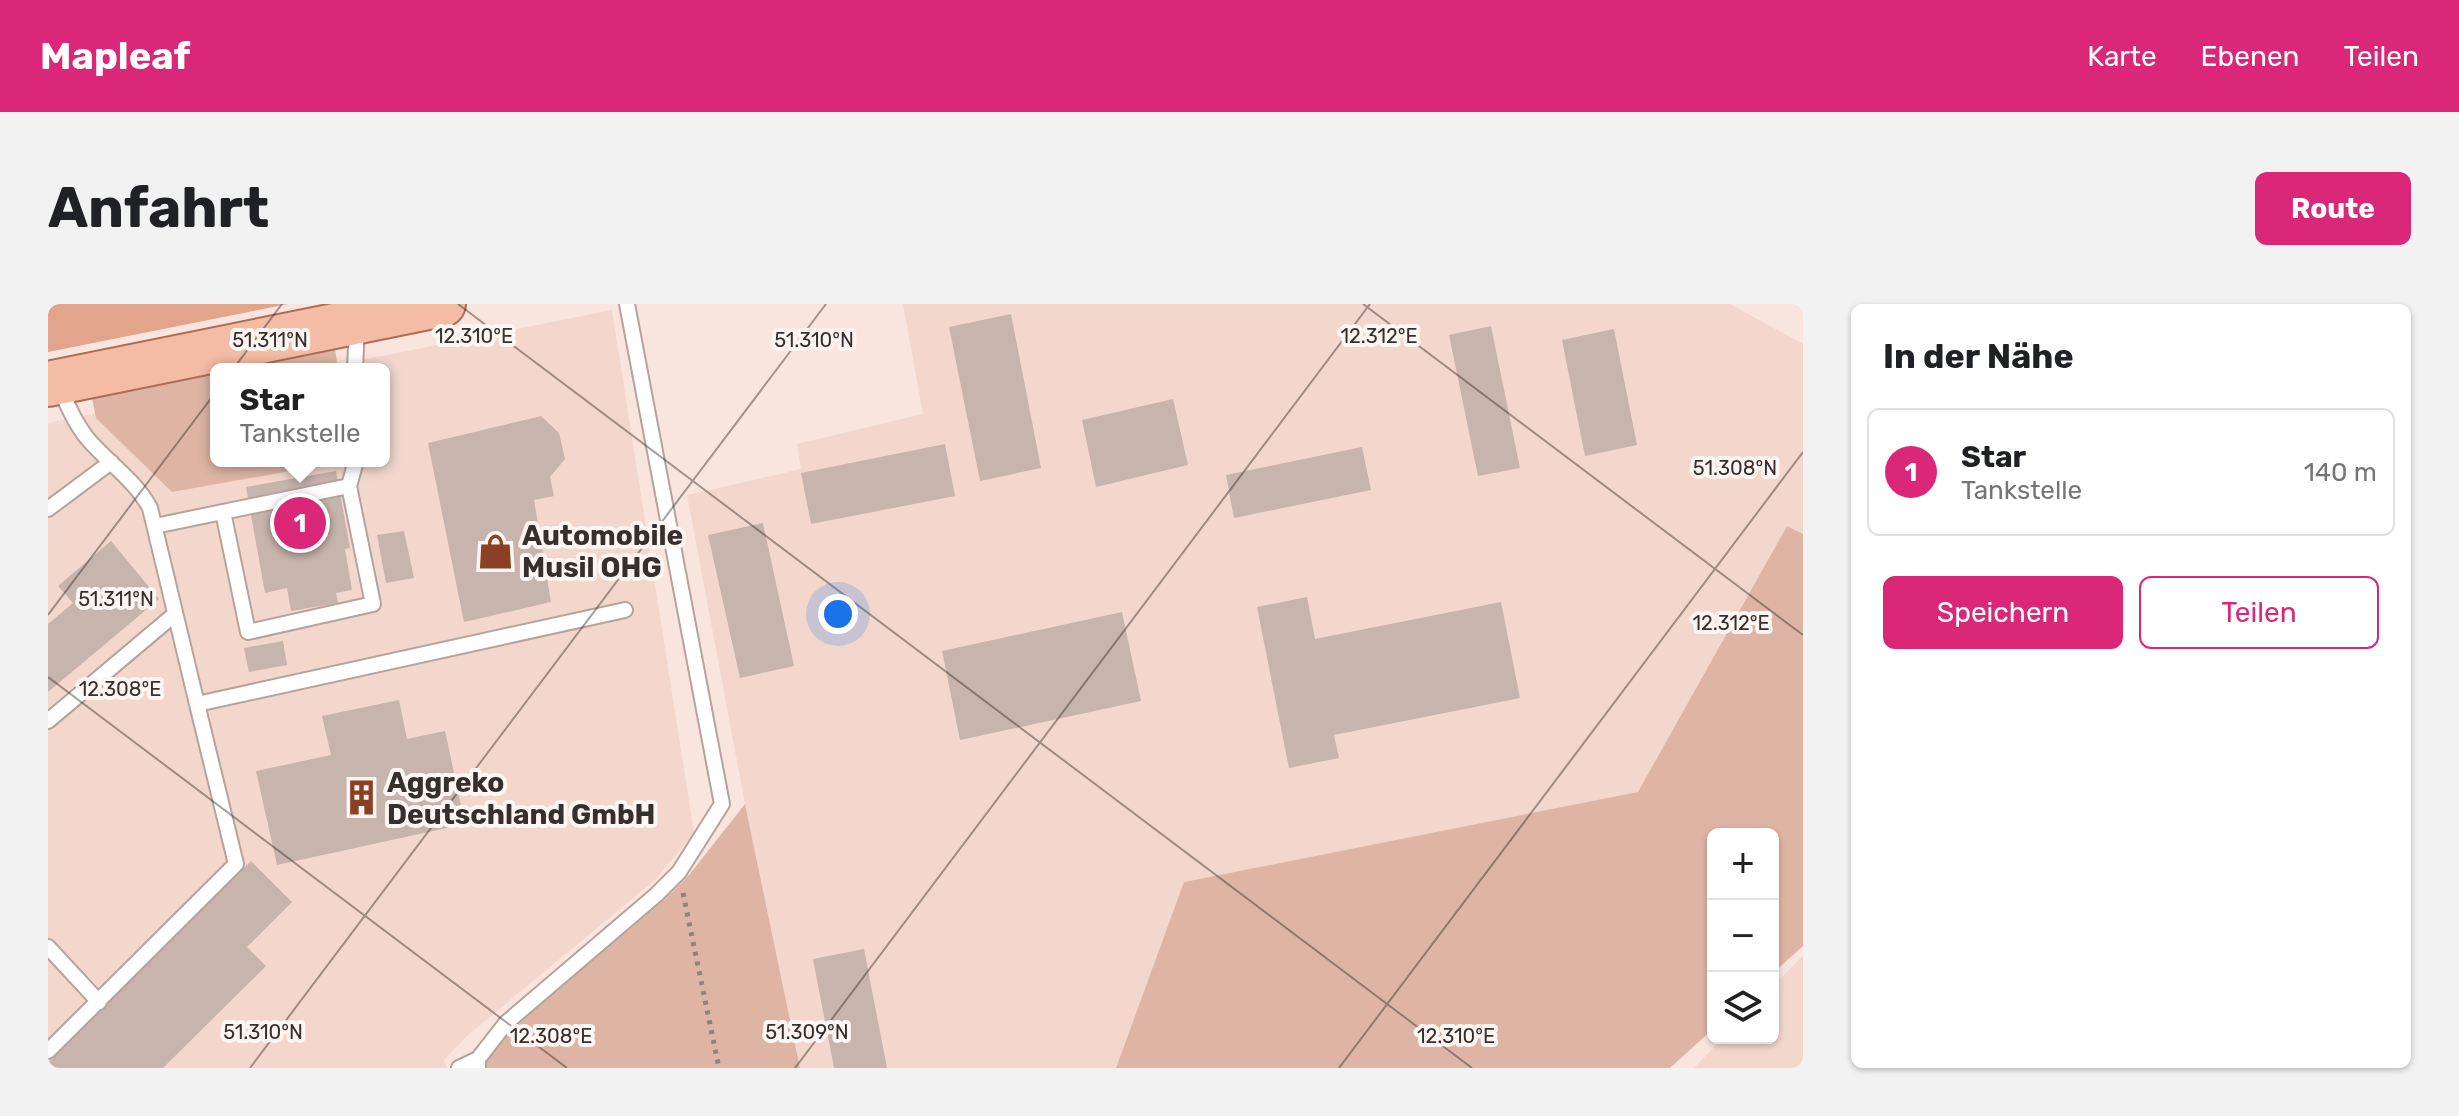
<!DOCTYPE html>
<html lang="de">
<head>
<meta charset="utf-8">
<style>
	body { margin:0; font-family:Rubik,sans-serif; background:#f2f2f2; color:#202124 }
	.controls { position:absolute; right:24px; bottom:24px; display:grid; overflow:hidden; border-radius:12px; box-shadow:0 2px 6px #0004 }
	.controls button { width:72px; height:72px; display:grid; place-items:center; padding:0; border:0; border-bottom:2px solid #e0e0e0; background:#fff; color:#202124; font:40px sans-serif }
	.you { position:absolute; left:790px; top:310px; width:28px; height:28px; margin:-20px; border:6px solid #fff; border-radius:50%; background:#1a73e8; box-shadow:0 0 0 12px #1a73e833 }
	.badge { display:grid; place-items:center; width:52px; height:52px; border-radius:50%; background:#db2777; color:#fff; font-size:26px; font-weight:700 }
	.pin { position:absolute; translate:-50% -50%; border:4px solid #fff; box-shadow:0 2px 8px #0006 }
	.popup { position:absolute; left:162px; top:59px; width:180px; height:104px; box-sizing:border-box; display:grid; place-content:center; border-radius:12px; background:#fff; filter:drop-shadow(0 2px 6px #0005); font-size:26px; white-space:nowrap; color:#757577 }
	.popup b { font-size:30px; color:#202124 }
	.popup::after { content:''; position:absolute; left:50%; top:100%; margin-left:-16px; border:16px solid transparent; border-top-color:#fff }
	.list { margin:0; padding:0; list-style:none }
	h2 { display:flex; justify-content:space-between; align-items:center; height:104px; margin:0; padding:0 32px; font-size:34px }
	h2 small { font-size:26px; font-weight:400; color:#757577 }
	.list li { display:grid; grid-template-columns:52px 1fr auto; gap:24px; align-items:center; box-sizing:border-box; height:128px; margin:0 16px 16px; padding:0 16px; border:2px solid #e0e0e0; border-radius:12px }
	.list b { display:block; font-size:30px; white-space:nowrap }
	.list p { margin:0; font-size:26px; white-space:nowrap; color:#757577 }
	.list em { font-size:26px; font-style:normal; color:#757577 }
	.actions { display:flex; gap:16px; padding:24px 32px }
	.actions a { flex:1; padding:18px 0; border:2px solid #db2777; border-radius:12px; text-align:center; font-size:28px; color:#db2777 }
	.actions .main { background:#db2777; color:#fff }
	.icon { flex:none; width:44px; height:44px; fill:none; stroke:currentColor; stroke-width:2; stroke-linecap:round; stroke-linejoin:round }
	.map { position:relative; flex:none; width:1755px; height:764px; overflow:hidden; border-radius:12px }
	header { display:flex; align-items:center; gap:48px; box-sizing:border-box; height:112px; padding:0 40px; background:#db2777; color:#fff }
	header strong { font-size:38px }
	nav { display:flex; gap:44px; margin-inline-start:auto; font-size:28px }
	.intro { display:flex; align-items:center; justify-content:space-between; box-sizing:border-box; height:192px; padding:0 48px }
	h1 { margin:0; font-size:56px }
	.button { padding:20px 36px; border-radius:12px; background:#db2777; color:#fff; font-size:28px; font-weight:700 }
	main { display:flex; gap:48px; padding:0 48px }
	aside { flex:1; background:#fff; border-radius:12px; box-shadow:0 2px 6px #0004 }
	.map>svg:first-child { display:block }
	.built { fill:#f3d7cd }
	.green { fill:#deb5a5 }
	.forest { fill:#e3a48c }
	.building { fill:#c7b4ad }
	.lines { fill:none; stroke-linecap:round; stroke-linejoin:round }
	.service-casing { stroke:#b5a39c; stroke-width:18 }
	.primary-casing { stroke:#ad6c54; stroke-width:48 }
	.path { stroke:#90837e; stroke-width:5; stroke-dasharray:4 6; stroke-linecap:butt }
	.service { stroke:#fff; stroke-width:14 }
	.primary { stroke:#f4bba5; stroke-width:44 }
	.ticks { fill:none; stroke:#362f2c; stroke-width:2; stroke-opacity:0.45 }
	.labels { text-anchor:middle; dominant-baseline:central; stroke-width:8; stroke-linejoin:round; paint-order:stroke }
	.poi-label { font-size:28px; font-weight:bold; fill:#362f2c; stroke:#fdf5f2; text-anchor:start }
	.ticks-label { font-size:20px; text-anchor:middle; fill:#362f2c; stroke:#fdf5f2; stroke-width:8; stroke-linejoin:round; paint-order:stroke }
</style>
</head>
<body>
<header>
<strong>Mapleaf</strong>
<nav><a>Karte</a><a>Ebenen</a><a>Teilen</a></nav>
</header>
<div class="intro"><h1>Anfahrt</h1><a class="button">Route</a></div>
<main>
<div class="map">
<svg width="1755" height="764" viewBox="0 0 1755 764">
	<rect width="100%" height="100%" fill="#f9e5de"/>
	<path class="built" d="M 855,0 L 1682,0 L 1755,40 L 1755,230 L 1739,223 L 1591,488 L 1137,578 L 1068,764 L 752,764 L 697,500 L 639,191 L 753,165 L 749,140 L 875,110 Z
		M 564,6 L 646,529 L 607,576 L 420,731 L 396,756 L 399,764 L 0,764 L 0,119 L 168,85 L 168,157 L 336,157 L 336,65 L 269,65 Z
		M 1755,652 L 1755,764 L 1646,764 L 1675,734 L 1725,734 L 1725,682 Z"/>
	<path class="green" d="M 287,44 L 290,65 L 184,65 Z
		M 168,68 L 168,157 L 282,157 L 281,160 L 124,188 L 48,114 L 44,94 Z
		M 1739,222 L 1755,230 L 1755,642 L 1725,669 L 1725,530 L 1665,530 L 1665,725 L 1622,764 L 1068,764 L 1136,578 L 1590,488 Z
		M 697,500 L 752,764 L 438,764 L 438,756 L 459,727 L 618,594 L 641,571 Z"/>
	<path class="forest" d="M 0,0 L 240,0 L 0,48 Z"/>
	<path class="building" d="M 963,10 L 993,164 L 932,177 L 901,23 Z
		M 1443,22 L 1472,164 L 1430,172 L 1401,31 Z
		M 1566,25 L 1589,141 L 1537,152 L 1514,36 Z
		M 1125,95 L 1140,161 L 1048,183 L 1034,116 Z
		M 493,112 L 511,129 L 517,155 L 502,173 L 506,192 L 486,196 L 503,298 L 416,318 L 380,139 Z
		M 897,140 L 907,192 L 763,220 L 753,169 Z
		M 1314,143 L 1323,186 L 1186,214 L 1178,171 Z
		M 288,167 L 302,244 L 297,245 L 304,286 L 288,289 L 290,299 L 243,307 L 239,284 L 217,289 L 198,183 Z
		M 715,219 L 746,362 L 692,374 L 660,231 Z
		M 356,227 L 366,274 L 338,279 L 329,231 Z
		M 63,237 L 111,295 L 0,388 L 0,320 L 25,299 L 10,282 Z
		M 1259,293 L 1267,335 L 1453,298 L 1472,394 L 1286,431 L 1291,454 L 1241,464 L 1209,303 Z
		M 1074,308 L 1093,397 L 912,436 L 894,347 Z
		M 235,337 L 239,361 L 201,368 L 196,344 Z
		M 351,396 L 359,435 L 397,427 L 417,520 L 229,561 L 208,467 L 283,451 L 274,412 Z
		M 203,557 L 244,598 L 199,643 L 218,662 L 115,764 L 0,764 L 0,759 Z
		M 816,645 L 839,764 L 786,764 L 765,655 Z"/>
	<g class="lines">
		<defs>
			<path id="service" d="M 307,65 L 309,21
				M 12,84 C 19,101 27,119 39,134 C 59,158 87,176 102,204 L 149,400 L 577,306
				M 0,205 L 63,158
				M 175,208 L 200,328 L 325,300 L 301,182
				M 107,222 L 301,182 L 308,157
				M 0,417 L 127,310
				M 0,643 L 51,698
				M 0,747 L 188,560 L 149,400
				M 411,764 L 430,755
				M 430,764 L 430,755 L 458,719 L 608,591 L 631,568 L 674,500 L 579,0"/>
			<path id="primary" d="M 0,80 L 395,0"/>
		</defs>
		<use href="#service" class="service-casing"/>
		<use href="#primary" class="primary-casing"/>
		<path class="path" d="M 635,589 L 671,764"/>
		<use href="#service" class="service"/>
		<use href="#primary" class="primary"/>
	</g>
	<path class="ticks" d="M 410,0 L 1424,764M 1315,0 L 1755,331M 0,311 L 234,0M 0,373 L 519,764M 202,764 L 778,0M 747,764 L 1322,0M 1291,764 L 1755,148"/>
	<defs>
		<symbol id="shop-bare" viewBox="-9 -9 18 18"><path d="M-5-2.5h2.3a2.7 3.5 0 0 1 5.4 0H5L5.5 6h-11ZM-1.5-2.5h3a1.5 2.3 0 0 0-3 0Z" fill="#894023" stroke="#fdf5f2" stroke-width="2.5" paint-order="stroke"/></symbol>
		<symbol id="building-bare" viewBox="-9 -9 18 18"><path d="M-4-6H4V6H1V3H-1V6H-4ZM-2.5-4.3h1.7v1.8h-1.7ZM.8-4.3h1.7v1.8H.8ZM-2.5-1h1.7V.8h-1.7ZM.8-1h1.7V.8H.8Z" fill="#894023" stroke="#fdf5f2" stroke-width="2.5" paint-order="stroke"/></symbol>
	</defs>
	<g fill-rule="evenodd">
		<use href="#shop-bare" x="422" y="222" width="51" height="51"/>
		<use href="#building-bare" x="288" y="468" width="51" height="51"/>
	</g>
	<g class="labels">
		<g class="poi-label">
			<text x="474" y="231">Automobile<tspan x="474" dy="32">Musil OHG</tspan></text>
			<text x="339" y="478">Aggreko<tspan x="339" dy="32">Deutschland GmbH</tspan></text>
		</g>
	</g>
	<g class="ticks-label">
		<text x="426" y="39">12.310°E</text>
		<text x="1331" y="39">12.312°E</text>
		<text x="222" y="43">51.311°N</text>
		<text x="766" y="43">51.310°N</text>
		<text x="1687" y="171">51.308°N</text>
		<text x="68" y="302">51.311°N</text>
		<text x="1683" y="326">12.312°E</text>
		<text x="72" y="392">12.308°E</text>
		<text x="215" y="735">51.310°N</text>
		<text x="759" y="735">51.309°N</text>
		<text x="503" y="739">12.308°E</text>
		<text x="1408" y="739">12.310°E</text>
	</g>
</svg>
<div class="controls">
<button>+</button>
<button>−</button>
<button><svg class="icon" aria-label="layers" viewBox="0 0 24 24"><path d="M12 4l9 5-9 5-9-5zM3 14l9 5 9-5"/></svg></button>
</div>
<div class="you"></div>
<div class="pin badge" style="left:252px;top:219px">1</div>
<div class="popup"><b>Star</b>Tankstelle</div>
</div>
<aside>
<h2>In der Nähe<small></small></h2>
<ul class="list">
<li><span class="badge">1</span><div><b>Star</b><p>Tankstelle</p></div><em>140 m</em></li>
</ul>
<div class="actions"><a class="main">Speichern</a><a>Teilen</a></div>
</aside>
</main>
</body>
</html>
